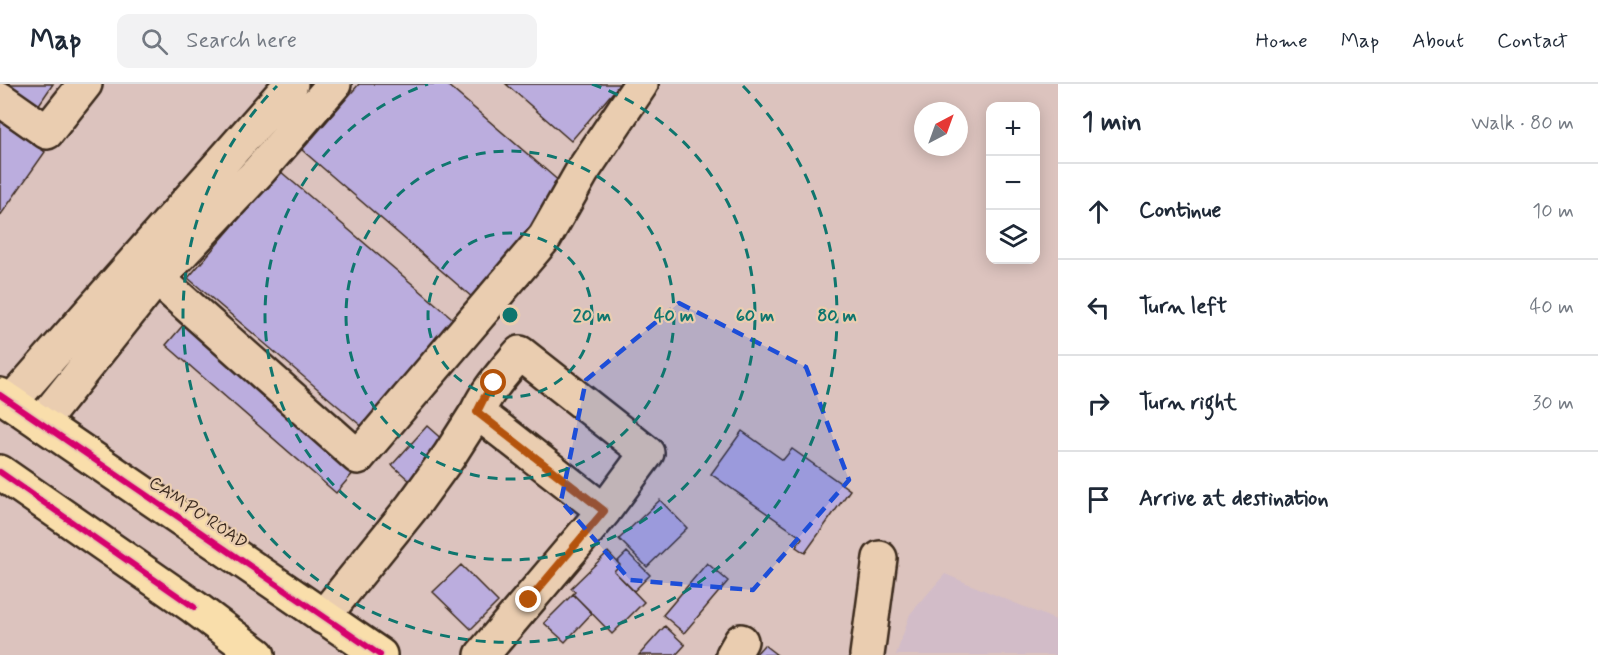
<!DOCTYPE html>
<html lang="en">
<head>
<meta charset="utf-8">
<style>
	body { margin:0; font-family:Mynerve,sans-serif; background:#f2f2f3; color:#1f2937 }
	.controls { position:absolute; right:18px; top:18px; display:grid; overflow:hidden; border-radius:12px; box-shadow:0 3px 15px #0003 }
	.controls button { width:54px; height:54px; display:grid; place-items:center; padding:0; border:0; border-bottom:2px solid #e0e1e3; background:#fff; color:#1f2937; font:30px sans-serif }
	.compass { position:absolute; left:914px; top:18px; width:54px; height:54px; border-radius:50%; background:#fff; box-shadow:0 3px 15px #0003; rotate:41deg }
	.stop { position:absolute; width:18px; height:18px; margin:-14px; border:4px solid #b45309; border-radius:50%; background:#fff }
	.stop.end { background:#b45309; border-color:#fff; box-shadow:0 2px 6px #0008 }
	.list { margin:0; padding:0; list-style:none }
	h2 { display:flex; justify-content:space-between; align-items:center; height:78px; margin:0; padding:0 24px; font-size:26px }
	h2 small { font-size:20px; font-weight:400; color:#747a83 }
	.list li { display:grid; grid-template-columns:39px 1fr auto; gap:18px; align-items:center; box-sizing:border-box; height:96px; padding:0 24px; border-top:2px solid #e0e1e3 }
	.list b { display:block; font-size:22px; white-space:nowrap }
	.list em { font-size:20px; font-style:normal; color:#747a83 }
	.icon { flex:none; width:33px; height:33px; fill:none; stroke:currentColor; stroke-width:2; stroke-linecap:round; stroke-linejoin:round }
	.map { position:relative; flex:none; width:1058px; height:571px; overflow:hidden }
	header { display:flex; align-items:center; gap:36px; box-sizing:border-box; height:84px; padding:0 30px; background:#fff; border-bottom:2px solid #e0e1e3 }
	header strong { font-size:28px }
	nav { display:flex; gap:33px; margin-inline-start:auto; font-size:21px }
	.search { width:420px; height:54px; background:#f2f2f3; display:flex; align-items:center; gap:15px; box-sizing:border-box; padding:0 21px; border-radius:12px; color:#747a83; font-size:22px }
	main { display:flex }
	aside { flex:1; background:#fff }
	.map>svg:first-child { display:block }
	.built { fill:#d2bcc8 }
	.building { fill:#bbadde; stroke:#3b2a1e; stroke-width:1.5 }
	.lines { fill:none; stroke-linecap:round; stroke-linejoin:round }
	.minor-casing { stroke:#3b2a1e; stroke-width:38 }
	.highway-casing { stroke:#3b2a1e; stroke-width:38 }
	.minor { stroke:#eacdb0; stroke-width:33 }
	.highway { stroke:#f9deab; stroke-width:33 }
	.cycleway-casing { stroke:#eacdb0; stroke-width:10 }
	.cycleway { stroke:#d6006c; stroke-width:6 }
	.route { stroke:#b45309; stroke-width:8 }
	.marked { fill:#1d4ed8; fill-opacity:0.2; stroke:#1d4ed8; stroke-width:4.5; stroke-dasharray:12 8; stroke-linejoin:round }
	.ring { fill:none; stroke:#0f766e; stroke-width:3; stroke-dasharray:10 8 }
	.labels { text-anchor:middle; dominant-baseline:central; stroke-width:4.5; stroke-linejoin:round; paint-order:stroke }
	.street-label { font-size:18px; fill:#3b2a1e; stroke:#eacdb0 }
	.centre { fill:#0f766e; stroke:#eacdb0; stroke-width:3 }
	.ring-label { font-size:18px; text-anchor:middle; font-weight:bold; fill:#0f766e; stroke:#eacdb0; stroke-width:4.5; stroke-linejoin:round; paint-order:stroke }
</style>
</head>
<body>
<header>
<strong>Map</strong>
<div class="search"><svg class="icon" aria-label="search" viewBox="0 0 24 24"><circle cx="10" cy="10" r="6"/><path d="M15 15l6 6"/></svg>Search here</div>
<nav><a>Home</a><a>Map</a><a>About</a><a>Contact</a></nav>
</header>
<main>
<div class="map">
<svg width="1058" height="571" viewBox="0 0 1058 571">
	<rect width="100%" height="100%" fill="#dcc3be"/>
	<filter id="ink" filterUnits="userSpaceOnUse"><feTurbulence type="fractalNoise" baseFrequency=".0167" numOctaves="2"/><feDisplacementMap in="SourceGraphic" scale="12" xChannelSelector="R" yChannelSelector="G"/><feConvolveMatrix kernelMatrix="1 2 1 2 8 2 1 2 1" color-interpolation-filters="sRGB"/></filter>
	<g filter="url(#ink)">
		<path class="built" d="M 945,490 L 1058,537 L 1058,571 L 896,571 L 910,530 Z"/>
		<path class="building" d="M 0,0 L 53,0 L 36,25 Z
			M 359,0 L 446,0 L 568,105 L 473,214 L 302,66 Z
			M 506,0 L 620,0 L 571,57 Z
			M 0,37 L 45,68 L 0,132 Z
			M 280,87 L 458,239 L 366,346 L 188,194 Z
			M 191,232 L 361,380 L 336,409 L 166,261 Z
			M 427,342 L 445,358 L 410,397 L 392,381 Z
			M 742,347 L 783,376 L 792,365 L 850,406 L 805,469 L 796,463 L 802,454 L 711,390 Z
			M 660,416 L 687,444 L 647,483 L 619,455 Z
			M 608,468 L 620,481 L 614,487 L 644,518 L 612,550 L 573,510 L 575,508 L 571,504 Z
			M 627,468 L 650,491 L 634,507 L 614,487 L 620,481 L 617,478 Z
			M 707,479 L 728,497 L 684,549 L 663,531 Z
			M 461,481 L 498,518 L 471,545 L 433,508 Z
			M 573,510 L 592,529 L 565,558 L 544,539 Z
			M 665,542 L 685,561 L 676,571 L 639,571 Z
			M 764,561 L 777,571 L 755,571 Z"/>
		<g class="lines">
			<defs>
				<path id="minor" d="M 0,15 L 47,48 L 85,0
					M 158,195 L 358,373 L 545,153 L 582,88 L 641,0
					M 11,318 L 291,0
					M 477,328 C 488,305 504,288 520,269 L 647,369 L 604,427
					M 41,339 L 147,206 L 259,87 L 334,0
					M 323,533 L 412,423 L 449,372 L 477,328 L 604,427 L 482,571
					M 733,571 L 741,557
					M 867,571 L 880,474"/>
				<path id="highway" d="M 0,311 L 380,571
					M 0,388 L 194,523 L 258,571"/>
			</defs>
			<use href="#minor" class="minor-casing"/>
			<use href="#highway" class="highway-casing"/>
			<use href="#minor" class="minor"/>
			<use href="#highway" class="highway"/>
			<defs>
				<path id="cycleway" d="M 0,311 L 380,571
					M 0,388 L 194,523"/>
			</defs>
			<use href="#cycleway" class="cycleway-casing"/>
			<use href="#cycleway" class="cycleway"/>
		</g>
	</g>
	<g class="lines" filter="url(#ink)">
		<path class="route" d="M 494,299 L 484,314 L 477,328 L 604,427 L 529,516"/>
	</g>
	<path class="marked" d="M 679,219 L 806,283 L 849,396 L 753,506 L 630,496 L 561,417 L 586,296 Z"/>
	<g class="ring">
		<circle cx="510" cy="231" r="82"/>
		<circle cx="510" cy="231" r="164"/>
		<path d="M592 0A245 245 0 1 1 428 0"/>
		<path d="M743 2A327 327 0 1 1 277 2"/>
	</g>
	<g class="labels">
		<g class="street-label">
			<text transform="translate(198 429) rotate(34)">CAMPO ROAD</text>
		</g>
	</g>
	<circle cx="510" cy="231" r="9" class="centre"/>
	<g class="ring-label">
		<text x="592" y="237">20 m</text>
		<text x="674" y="237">40 m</text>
		<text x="755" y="237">60 m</text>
		<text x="837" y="237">80 m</text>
	</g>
</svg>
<div class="controls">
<button>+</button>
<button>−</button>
<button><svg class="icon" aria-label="layers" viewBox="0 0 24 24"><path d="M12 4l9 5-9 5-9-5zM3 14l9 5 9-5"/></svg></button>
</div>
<svg class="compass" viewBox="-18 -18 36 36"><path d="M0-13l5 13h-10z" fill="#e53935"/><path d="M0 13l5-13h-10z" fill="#747a83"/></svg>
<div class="stop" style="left:494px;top:299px"></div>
<div class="stop end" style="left:529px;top:516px"></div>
</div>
<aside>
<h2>1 min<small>Walk · 80 m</small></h2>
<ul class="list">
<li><svg class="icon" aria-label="ahead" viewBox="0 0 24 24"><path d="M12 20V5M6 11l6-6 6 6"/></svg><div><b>Continue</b></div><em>10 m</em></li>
<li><svg class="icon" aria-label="left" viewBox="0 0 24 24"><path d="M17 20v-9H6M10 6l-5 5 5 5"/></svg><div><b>Turn left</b></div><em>40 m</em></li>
<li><svg class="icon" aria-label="right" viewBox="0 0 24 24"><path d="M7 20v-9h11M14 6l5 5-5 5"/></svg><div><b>Turn right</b></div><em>30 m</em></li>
<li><svg class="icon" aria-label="arrive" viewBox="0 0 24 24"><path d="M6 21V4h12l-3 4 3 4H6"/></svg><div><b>Arrive at destination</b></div></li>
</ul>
</aside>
</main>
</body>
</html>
